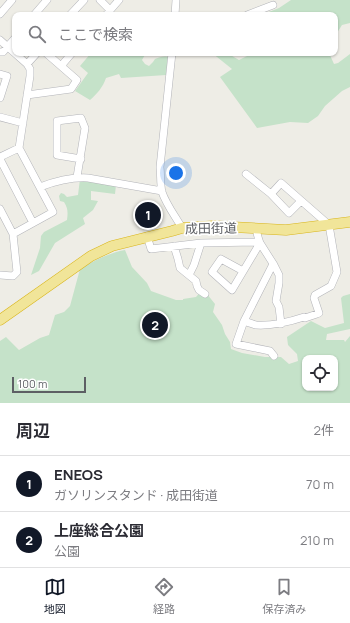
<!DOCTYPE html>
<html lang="ja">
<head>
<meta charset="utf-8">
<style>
	body { margin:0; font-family:Manrope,"Noto Sans JP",sans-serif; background:#f2f2f3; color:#2b2b33 }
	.controls { position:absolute; right:12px; bottom:12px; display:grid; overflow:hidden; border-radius:8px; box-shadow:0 1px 3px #0004 }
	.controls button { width:36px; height:36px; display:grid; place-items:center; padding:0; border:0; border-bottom:1px solid #e1e1e2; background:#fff; color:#2b2b33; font:20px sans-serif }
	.scale { position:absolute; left:12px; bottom:10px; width:74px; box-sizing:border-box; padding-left:4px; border:2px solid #5d5f64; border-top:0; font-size:11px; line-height:14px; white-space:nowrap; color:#5d5f64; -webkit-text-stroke:3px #fff; paint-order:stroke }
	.you { position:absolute; left:176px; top:173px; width:14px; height:14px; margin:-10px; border:3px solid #fff; border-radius:50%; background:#1a73e8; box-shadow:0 0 0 6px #1a73e833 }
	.badge { display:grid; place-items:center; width:26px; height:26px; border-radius:50%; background:#111827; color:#fff; font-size:13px; font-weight:700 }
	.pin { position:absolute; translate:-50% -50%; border:2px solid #fff; box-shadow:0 1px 4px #0006 }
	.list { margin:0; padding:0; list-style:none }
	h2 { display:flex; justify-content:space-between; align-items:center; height:52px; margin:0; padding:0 16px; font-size:17px }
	h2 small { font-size:13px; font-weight:400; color:#7c7c81 }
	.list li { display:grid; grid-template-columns:26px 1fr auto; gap:12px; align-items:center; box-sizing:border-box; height:56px; padding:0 16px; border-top:1px solid #e1e1e2 }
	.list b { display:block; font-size:15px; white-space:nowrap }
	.list p { margin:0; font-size:13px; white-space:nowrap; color:#7c7c81 }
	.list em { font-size:13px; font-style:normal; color:#7c7c81 }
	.icon { flex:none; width:22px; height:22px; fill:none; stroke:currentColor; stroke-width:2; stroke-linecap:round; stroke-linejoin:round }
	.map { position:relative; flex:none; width:350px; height:403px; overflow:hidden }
	.search { position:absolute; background:#fff; box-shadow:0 1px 3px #0004; left:12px; right:12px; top:12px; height:44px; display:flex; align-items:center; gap:10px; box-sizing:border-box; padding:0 14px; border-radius:8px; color:#7c7c81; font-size:15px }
	.sheet { height:164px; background:#fff }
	nav { display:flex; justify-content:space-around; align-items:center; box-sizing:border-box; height:56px; border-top:1px solid #e1e1e2; background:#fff; font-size:11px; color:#7c7c81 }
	nav a { display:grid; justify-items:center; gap:2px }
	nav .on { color:#111827 }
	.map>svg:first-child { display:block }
	.green { fill:#c5e2c9; fill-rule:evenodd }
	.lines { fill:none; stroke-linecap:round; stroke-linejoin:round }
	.minor-casing { stroke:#b3b4b9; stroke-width:8 }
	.highway-casing { stroke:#d9b51a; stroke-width:11 }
	.minor { stroke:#fff; stroke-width:7 }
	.highway { stroke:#f1e599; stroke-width:10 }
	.labels { text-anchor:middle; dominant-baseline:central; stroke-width:3.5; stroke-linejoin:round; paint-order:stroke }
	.street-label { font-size:13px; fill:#5d5f64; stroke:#fff }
</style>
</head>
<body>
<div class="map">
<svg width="350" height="403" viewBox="0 0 350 403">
	<rect width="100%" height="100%" fill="#eeede6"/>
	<path class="green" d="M 291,0 L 350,0 L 350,23 L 342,25 L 335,36 L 335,15 L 261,15 L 279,8 Z
		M 91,53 L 146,53 L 142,60 L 145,64 L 149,66 L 153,62 L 155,59 C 160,57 163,56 168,57 L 166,75 L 121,78 L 119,74 L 106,78 C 103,87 97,94 90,100 L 75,91 L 88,73 L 80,66 Z
		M 212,53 L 227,53 L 239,60 L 253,53 L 329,53 L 334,64 L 338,63 L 350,54 L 350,87 L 342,91 L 325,106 L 318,116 L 308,123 L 290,122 L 257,128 L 220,77 L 232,69 Z
		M 80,179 L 116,185 L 115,194 L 91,191 L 91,200 L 98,201 L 93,210 L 83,218 L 85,224 L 55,243 L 39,271 L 31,275 L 40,248 L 41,236 L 44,232 L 67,220 C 68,213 68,208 64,202 L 60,201 L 59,196 L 61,193 L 64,194 L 67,197 L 78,195 Z
		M 125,250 L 132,267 L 147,283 L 151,291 L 176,300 L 183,300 L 183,299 L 196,297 L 203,289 L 215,304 L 213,312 L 222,325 L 225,334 L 230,342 L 231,349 L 242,353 L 265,357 L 281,357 L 289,364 L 298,361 L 297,354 L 288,345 L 287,337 L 311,321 L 325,328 L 344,323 L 341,298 L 343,296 L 350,294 L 350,329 L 327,334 L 326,340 L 344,340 L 345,342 L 350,336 L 350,403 L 0,403 L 0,341 L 6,337 L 19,350 L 40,338 L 49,335 L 55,315 L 64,312 L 70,306 L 80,269 C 95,260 109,253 125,250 ZM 305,358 L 335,358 L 335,388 L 305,388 Z"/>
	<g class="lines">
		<defs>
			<path id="minor" d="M 100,0 L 110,10
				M 0,14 L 12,0
				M 34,15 L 47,0
				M 70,15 L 84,0
				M 106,15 L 119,0
				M 175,15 L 176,0
				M 247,15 L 273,5
				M 0,40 L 27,64 L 30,69 L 30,76 L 19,148 L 53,212 L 13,234
				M 0,52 L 3,52 L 15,38
				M 172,53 L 160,167 C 161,175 160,184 162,192 C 166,204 175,216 182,228
				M 27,64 L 37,53
				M 61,66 L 72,53
				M 0,74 L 7,76 L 0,98
				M 27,95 L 71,89 L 77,80 L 46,53
				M 0,117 L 23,123
				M 0,157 L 19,148
				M 0,159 L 33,223
				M 77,177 L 85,128 L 81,118 L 57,121 L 57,155 L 81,159
				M 40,187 C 56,181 71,177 88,178 L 162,191
				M 271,194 L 289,213 L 301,201
				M 0,209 L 13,234 L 17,272 L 13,276 L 0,275
				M 256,229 L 258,237 L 260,243 L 274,265 L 279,275 L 279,283 L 276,301 L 279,307 L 281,324
				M 147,236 L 151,249 L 201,243 L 259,242
				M 174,246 L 178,259 L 180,268 L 196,281 L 197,286 L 199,290 L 205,294
				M 273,264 L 244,321 L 236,344 L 270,351 L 274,356
				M 243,271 L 221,259 L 212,272 L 232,290 L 260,243
				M 189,275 L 194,265 L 201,243
				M 244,321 C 247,322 252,324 256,325 C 273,326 289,322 304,317 L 305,318 L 317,314 L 319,313 L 314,298 L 315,295 L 331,286 L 337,272 L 329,225 L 281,183 L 271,194 L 246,174"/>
			<path id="highway" d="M 0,320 L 91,256 L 112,246 L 172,231 L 182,228 L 214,226 L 286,230 L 350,222"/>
		</defs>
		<use href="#minor" class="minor-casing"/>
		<use href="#highway" class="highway-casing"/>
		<use href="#minor" class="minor"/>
		<use href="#highway" class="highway"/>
	</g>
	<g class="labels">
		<g class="street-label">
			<text transform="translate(211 228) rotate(-1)">成田街道</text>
		</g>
	</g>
</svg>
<div class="controls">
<button><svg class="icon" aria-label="locate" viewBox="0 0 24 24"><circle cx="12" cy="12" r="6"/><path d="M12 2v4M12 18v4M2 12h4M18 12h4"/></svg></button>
</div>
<div class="scale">100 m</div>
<div class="you"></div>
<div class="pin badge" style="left:148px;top:215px">1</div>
<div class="pin badge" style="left:155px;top:325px">2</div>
<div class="search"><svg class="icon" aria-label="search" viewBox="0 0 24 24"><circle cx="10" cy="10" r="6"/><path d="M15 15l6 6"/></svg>ここで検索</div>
</div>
<section class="sheet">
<h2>周辺<small>2件</small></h2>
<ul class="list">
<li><span class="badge">1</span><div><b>ENEOS</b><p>ガソリンスタンド · 成田街道</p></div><em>70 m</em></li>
<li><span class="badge">2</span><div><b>上座総合公園</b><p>公園</p></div><em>210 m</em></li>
</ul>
</section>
<nav>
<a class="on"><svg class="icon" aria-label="map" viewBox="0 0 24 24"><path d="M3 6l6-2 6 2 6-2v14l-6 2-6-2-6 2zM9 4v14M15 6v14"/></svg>地図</a>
<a><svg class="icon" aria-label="directions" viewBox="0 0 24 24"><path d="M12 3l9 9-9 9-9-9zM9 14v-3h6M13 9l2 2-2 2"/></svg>経路</a>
<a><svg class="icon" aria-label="saved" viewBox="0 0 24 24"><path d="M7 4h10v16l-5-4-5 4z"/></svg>保存済み</a>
</nav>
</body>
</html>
